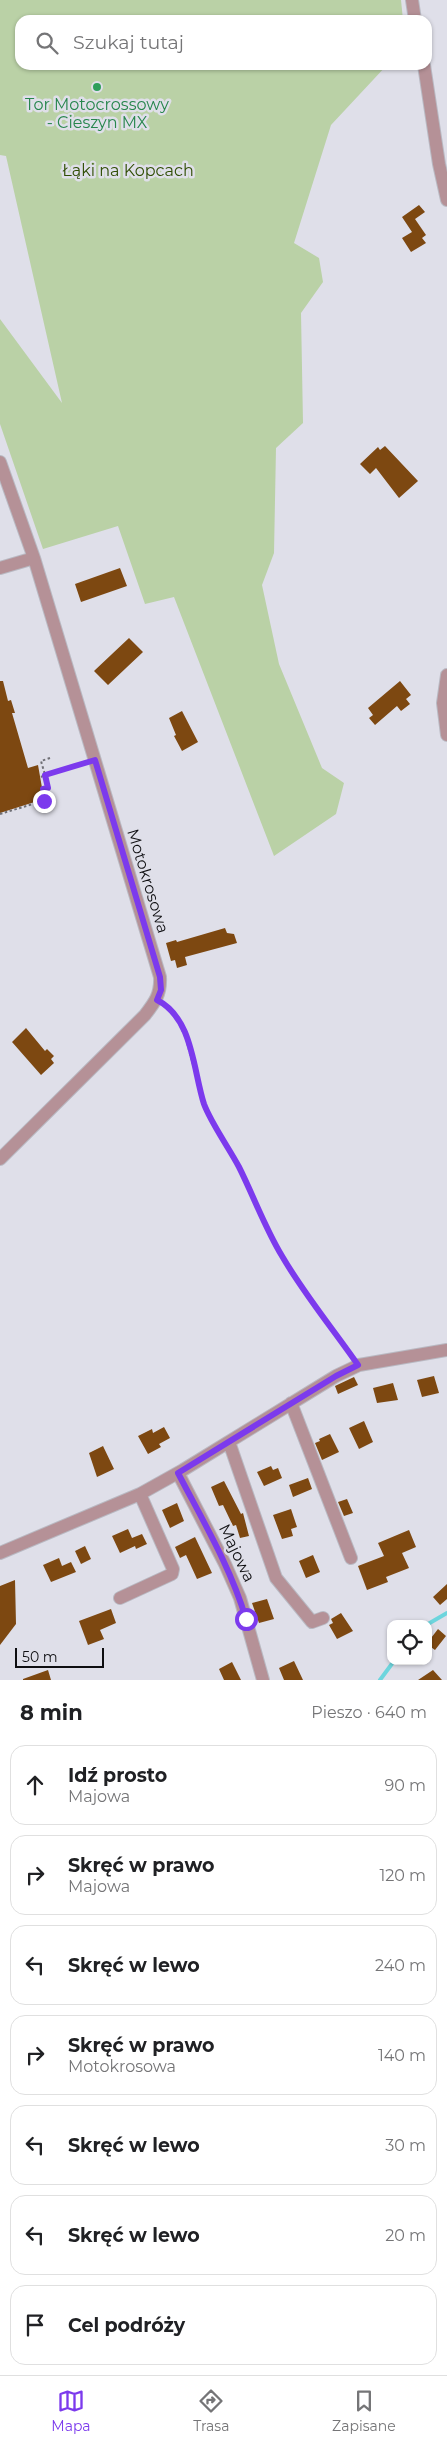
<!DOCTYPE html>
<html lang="pl">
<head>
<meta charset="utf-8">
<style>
	body { margin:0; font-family:Montserrat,sans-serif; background:#f6f6f6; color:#202124 }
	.controls { position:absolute; right:15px; bottom:15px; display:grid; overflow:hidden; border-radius:10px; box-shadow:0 1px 4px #0004 }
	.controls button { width:45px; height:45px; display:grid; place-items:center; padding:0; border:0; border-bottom:1px solid #e0e0e0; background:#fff; color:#202124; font:25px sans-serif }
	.scale { position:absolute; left:15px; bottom:12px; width:89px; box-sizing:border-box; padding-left:5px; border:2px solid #0e0e11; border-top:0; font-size:14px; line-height:18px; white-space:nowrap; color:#0e0e11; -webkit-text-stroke:4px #dfdfe9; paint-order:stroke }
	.stop { position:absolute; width:15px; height:15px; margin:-11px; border:4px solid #7c3aed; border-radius:50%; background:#fff }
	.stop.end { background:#7c3aed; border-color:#fff; box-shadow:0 1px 5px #0008 }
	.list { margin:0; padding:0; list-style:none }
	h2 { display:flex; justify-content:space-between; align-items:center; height:65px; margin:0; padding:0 20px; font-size:21px }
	h2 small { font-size:16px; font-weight:400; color:#757577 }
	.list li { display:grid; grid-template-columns:32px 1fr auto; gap:15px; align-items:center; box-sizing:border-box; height:80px; margin:0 10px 10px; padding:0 10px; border:1px solid #e0e0e0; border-radius:15px }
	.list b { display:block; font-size:19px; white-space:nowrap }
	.list p { margin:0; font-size:16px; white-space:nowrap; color:#757577 }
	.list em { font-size:16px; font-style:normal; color:#757577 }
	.icon { flex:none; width:28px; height:28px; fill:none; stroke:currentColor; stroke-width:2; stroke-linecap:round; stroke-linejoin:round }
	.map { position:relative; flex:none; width:447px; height:1680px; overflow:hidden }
	.search { position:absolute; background:#fff; box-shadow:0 1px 4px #0004; left:15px; right:15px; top:15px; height:55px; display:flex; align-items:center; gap:12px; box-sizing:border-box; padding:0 18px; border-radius:15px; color:#757577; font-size:19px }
	.sheet { height:695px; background:#fff }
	nav { display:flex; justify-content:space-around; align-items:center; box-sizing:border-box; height:70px; border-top:1px solid #e0e0e0; background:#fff; font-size:14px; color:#757577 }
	nav a { display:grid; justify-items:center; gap:2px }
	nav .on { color:#7c3aed }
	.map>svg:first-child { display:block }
	.green { fill:#bad1a6 }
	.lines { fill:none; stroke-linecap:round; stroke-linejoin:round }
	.stream { stroke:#6dd5dd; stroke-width:4 }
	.building { fill:#7d4811 }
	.minor-casing { stroke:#b9b9c2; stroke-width:14 }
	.path { stroke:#6f6f75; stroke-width:2; stroke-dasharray:2.5 2.5; stroke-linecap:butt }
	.minor { stroke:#b59197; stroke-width:12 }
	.route { stroke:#7c3aed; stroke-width:6 }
	.leisure-dot { fill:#2e9e5b; stroke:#dfdfe9; stroke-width:2 }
	.labels { text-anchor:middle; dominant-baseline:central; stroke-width:5; stroke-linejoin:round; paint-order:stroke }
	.leisure-label { font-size:16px; fill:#27864d; stroke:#dfdfe9 }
	.park-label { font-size:16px; fill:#304e04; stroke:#dfdfe9 }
	.street-label { font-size:16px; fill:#0e0e11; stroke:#dfdfe9 }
</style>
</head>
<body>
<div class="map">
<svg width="447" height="1680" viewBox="0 0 447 1680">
	<rect width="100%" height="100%" fill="#dfdfe9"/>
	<path class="green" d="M 0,0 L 401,0 L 403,20 L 20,20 L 20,65 L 387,65 L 331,125 L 294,243 L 319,258 L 323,282 L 301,313 L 303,423 L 276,448 L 274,553 L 262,585 L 279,664 L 322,768 L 344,783 L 336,814 L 274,856 L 174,597 L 145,604 L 118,526 L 43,549 L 0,424 L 0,319 L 62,403 L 6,156 L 0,155 Z"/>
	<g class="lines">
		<path class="stream" d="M 428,1624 L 447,1613
			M 380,1680 L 394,1661"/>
	</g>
	<path class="building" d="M 419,205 L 425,212 L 415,219 L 426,235 L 422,238 L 426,243 L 411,252 L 402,238 L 412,232 L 402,217 Z
		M 385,446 L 418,481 L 399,498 L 376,468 L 370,474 L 360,464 L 378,447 L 380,450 Z
		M 120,568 L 127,586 L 81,602 L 75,584 Z
		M 129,638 L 143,652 L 108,685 L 94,671 Z
		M 0,681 L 3,681 L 8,701 L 11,700 L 15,713 L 12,713 L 28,768 L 38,765 L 44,799 L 0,813 Z
		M 400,681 L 411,695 L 406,699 L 410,704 L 401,711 L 397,706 L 375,725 L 369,718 L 373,715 L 368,708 Z
		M 182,711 L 198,742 L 182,751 L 174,736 L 176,735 L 169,718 Z
		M 225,928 L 227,933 L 234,934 L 237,943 L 185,957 L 187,965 L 177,968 L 175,960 L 171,961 L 166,943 L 176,940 L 177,942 Z
		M 26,1028 L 45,1051 L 47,1049 L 54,1056 L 51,1059 L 54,1063 L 41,1075 L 12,1042 Z
		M 434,1376 L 439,1393 L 422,1397 L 417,1380 Z
		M 354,1377 L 358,1385 L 338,1394 L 335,1386 Z
		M 393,1383 L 398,1400 L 377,1403 L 373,1388 Z
		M 364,1421 L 373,1442 L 359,1449 L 349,1428 Z
		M 164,1427 L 170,1438 L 159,1444 L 161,1447 L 148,1454 L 138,1436 L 152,1429 L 153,1433 Z
		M 330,1434 L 339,1452 L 322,1460 L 315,1443 L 320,1441 L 319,1439 Z
		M 103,1446 L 114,1469 L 97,1477 L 89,1453 Z
		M 271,1466 L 273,1470 L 278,1468 L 282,1478 L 264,1486 L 257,1472 Z
		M 308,1478 L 312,1489 L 293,1497 L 289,1485 Z
		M 224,1481 L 241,1514 L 243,1513 L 249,1536 L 240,1538 L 236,1525 L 233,1526 L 223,1505 L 219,1506 L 211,1487 Z
		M 347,1499 L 353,1513 L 344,1516 L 338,1502 Z
		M 177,1503 L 184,1521 L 170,1528 L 162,1510 Z
		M 291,1509 L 297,1527 L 291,1529 L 293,1536 L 282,1539 L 273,1515 Z
		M 128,1529 L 132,1538 L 142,1534 L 147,1544 L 136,1549 L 135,1546 L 120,1553 L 112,1536 Z
		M 409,1530 L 416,1547 L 402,1553 L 409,1568 L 386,1577 L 388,1582 L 367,1590 L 358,1566 L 384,1556 L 378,1543 Z
		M 195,1537 L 212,1573 L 197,1579 L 186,1555 L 180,1558 L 175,1547 Z
		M 85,1546 L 91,1559 L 81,1564 L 75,1551 Z
		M 313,1555 L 320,1572 L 306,1578 L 299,1561 Z
		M 59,1558 L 62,1566 L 71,1562 L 76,1572 L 51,1582 L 43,1565 Z
		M 15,1580 L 16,1624 L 0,1645 L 0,1586 Z
		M 447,1584 L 447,1599 L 440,1605 L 433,1597 Z
		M 267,1599 L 274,1619 L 259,1623 L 252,1603 Z
		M 111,1609 L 116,1623 L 100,1630 L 104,1639 L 88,1645 L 79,1621 Z
		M 341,1613 L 353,1631 L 337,1639 L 329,1625 L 333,1623 L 331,1619 Z
		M 438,1629 L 446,1636 L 435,1650 L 428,1645 L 428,1642 Z
		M 294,1661 L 303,1680 L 284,1680 L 279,1668 Z
		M 232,1662 L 241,1680 L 224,1680 L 219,1669 Z
		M 48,1670 L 51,1680 L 23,1680 L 23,1679 Z
		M 433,1670 L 442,1680 L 418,1680 Z"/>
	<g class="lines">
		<defs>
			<path id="minor" d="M 412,0 L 415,20
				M 424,65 L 439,164 L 447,200
				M 0,462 L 34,558 L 160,977 C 161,994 155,1002 145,1015 L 0,1159
				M 0,568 L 34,558
				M 447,675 L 443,703 L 447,735
				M 291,1403 L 351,1558
				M 229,1442 L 276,1578 L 312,1622 L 323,1618
				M 178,1473 L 225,1564 L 240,1598 L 263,1680
				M 0,1553 L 140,1494 L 183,1470 L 336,1376 L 359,1365 L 447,1350
				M 120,1598 L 172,1574 L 173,1569 L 140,1494"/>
		</defs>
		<use href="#minor" class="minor-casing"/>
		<path class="path" d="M 50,758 L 41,761 L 45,775 L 83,763
			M 0,814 L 46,800 L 43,789 L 48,788 L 45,775 L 41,777
			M 165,1005 L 177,1018 L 186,1039 L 204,1105 L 245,1179 L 263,1222 L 282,1258 L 351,1355"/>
		<use href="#minor" class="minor"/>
	</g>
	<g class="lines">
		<path class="route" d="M 44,801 L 46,800 L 43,789 L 48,788 L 45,775 L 95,760 L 160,977 L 161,990 L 157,1000 C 193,1018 193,1070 204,1104 C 211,1123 229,1148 239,1167 C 254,1197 265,1228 282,1256 C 304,1294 333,1329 358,1365 L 336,1376 L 178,1473 C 203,1521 231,1568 246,1619"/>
	</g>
	<circle class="leisure-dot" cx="97" cy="87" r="5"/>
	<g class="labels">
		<g class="leisure-label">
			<text x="97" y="104">Tor Motocrossowy<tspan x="97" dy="18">- Cieszyn MX</tspan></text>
		</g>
		<g class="park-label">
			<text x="128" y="170">Łąki na Kopcach</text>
		</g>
		<g class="street-label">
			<text transform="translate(148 881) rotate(73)">Motokrosowa</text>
			<text transform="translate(237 1553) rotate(64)">Majowa</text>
		</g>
	</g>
</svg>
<div class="controls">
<button><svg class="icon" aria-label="locate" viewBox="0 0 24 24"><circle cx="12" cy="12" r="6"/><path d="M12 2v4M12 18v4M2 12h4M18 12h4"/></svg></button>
</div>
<div class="scale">50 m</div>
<div class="stop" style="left:246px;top:1619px"></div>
<div class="stop end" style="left:44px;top:801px"></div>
<div class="search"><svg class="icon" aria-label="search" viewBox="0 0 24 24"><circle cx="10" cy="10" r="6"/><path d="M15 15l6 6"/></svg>Szukaj tutaj</div>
</div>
<section class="sheet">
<h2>8 min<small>Pieszo · 640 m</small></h2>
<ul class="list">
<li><svg class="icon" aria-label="ahead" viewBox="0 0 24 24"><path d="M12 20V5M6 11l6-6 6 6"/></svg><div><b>Idź prosto</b><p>Majowa</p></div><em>90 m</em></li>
<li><svg class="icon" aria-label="right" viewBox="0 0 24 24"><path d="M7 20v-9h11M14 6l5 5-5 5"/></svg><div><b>Skręć w prawo</b><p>Majowa</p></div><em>120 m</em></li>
<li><svg class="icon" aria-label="left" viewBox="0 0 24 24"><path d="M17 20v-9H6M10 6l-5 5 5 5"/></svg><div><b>Skręć w lewo</b></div><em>240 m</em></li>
<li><svg class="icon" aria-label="right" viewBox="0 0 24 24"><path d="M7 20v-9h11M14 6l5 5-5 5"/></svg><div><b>Skręć w prawo</b><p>Motokrosowa</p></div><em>140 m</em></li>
<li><svg class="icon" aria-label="left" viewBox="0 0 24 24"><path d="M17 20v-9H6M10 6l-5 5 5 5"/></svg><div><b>Skręć w lewo</b></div><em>30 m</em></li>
<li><svg class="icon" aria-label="left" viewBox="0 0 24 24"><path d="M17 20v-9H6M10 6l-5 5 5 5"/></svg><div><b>Skręć w lewo</b></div><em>20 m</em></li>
<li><svg class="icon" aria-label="arrive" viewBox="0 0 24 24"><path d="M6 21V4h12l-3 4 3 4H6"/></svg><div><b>Cel podróży</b></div></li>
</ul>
</section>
<nav>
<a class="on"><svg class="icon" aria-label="map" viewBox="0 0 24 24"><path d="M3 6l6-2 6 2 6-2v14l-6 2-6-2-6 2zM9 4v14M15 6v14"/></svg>Mapa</a>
<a><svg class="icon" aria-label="directions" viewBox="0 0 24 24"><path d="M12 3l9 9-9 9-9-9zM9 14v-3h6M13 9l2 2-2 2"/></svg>Trasa</a>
<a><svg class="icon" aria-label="saved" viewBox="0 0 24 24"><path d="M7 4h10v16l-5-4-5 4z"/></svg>Zapisane</a>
</nav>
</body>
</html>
